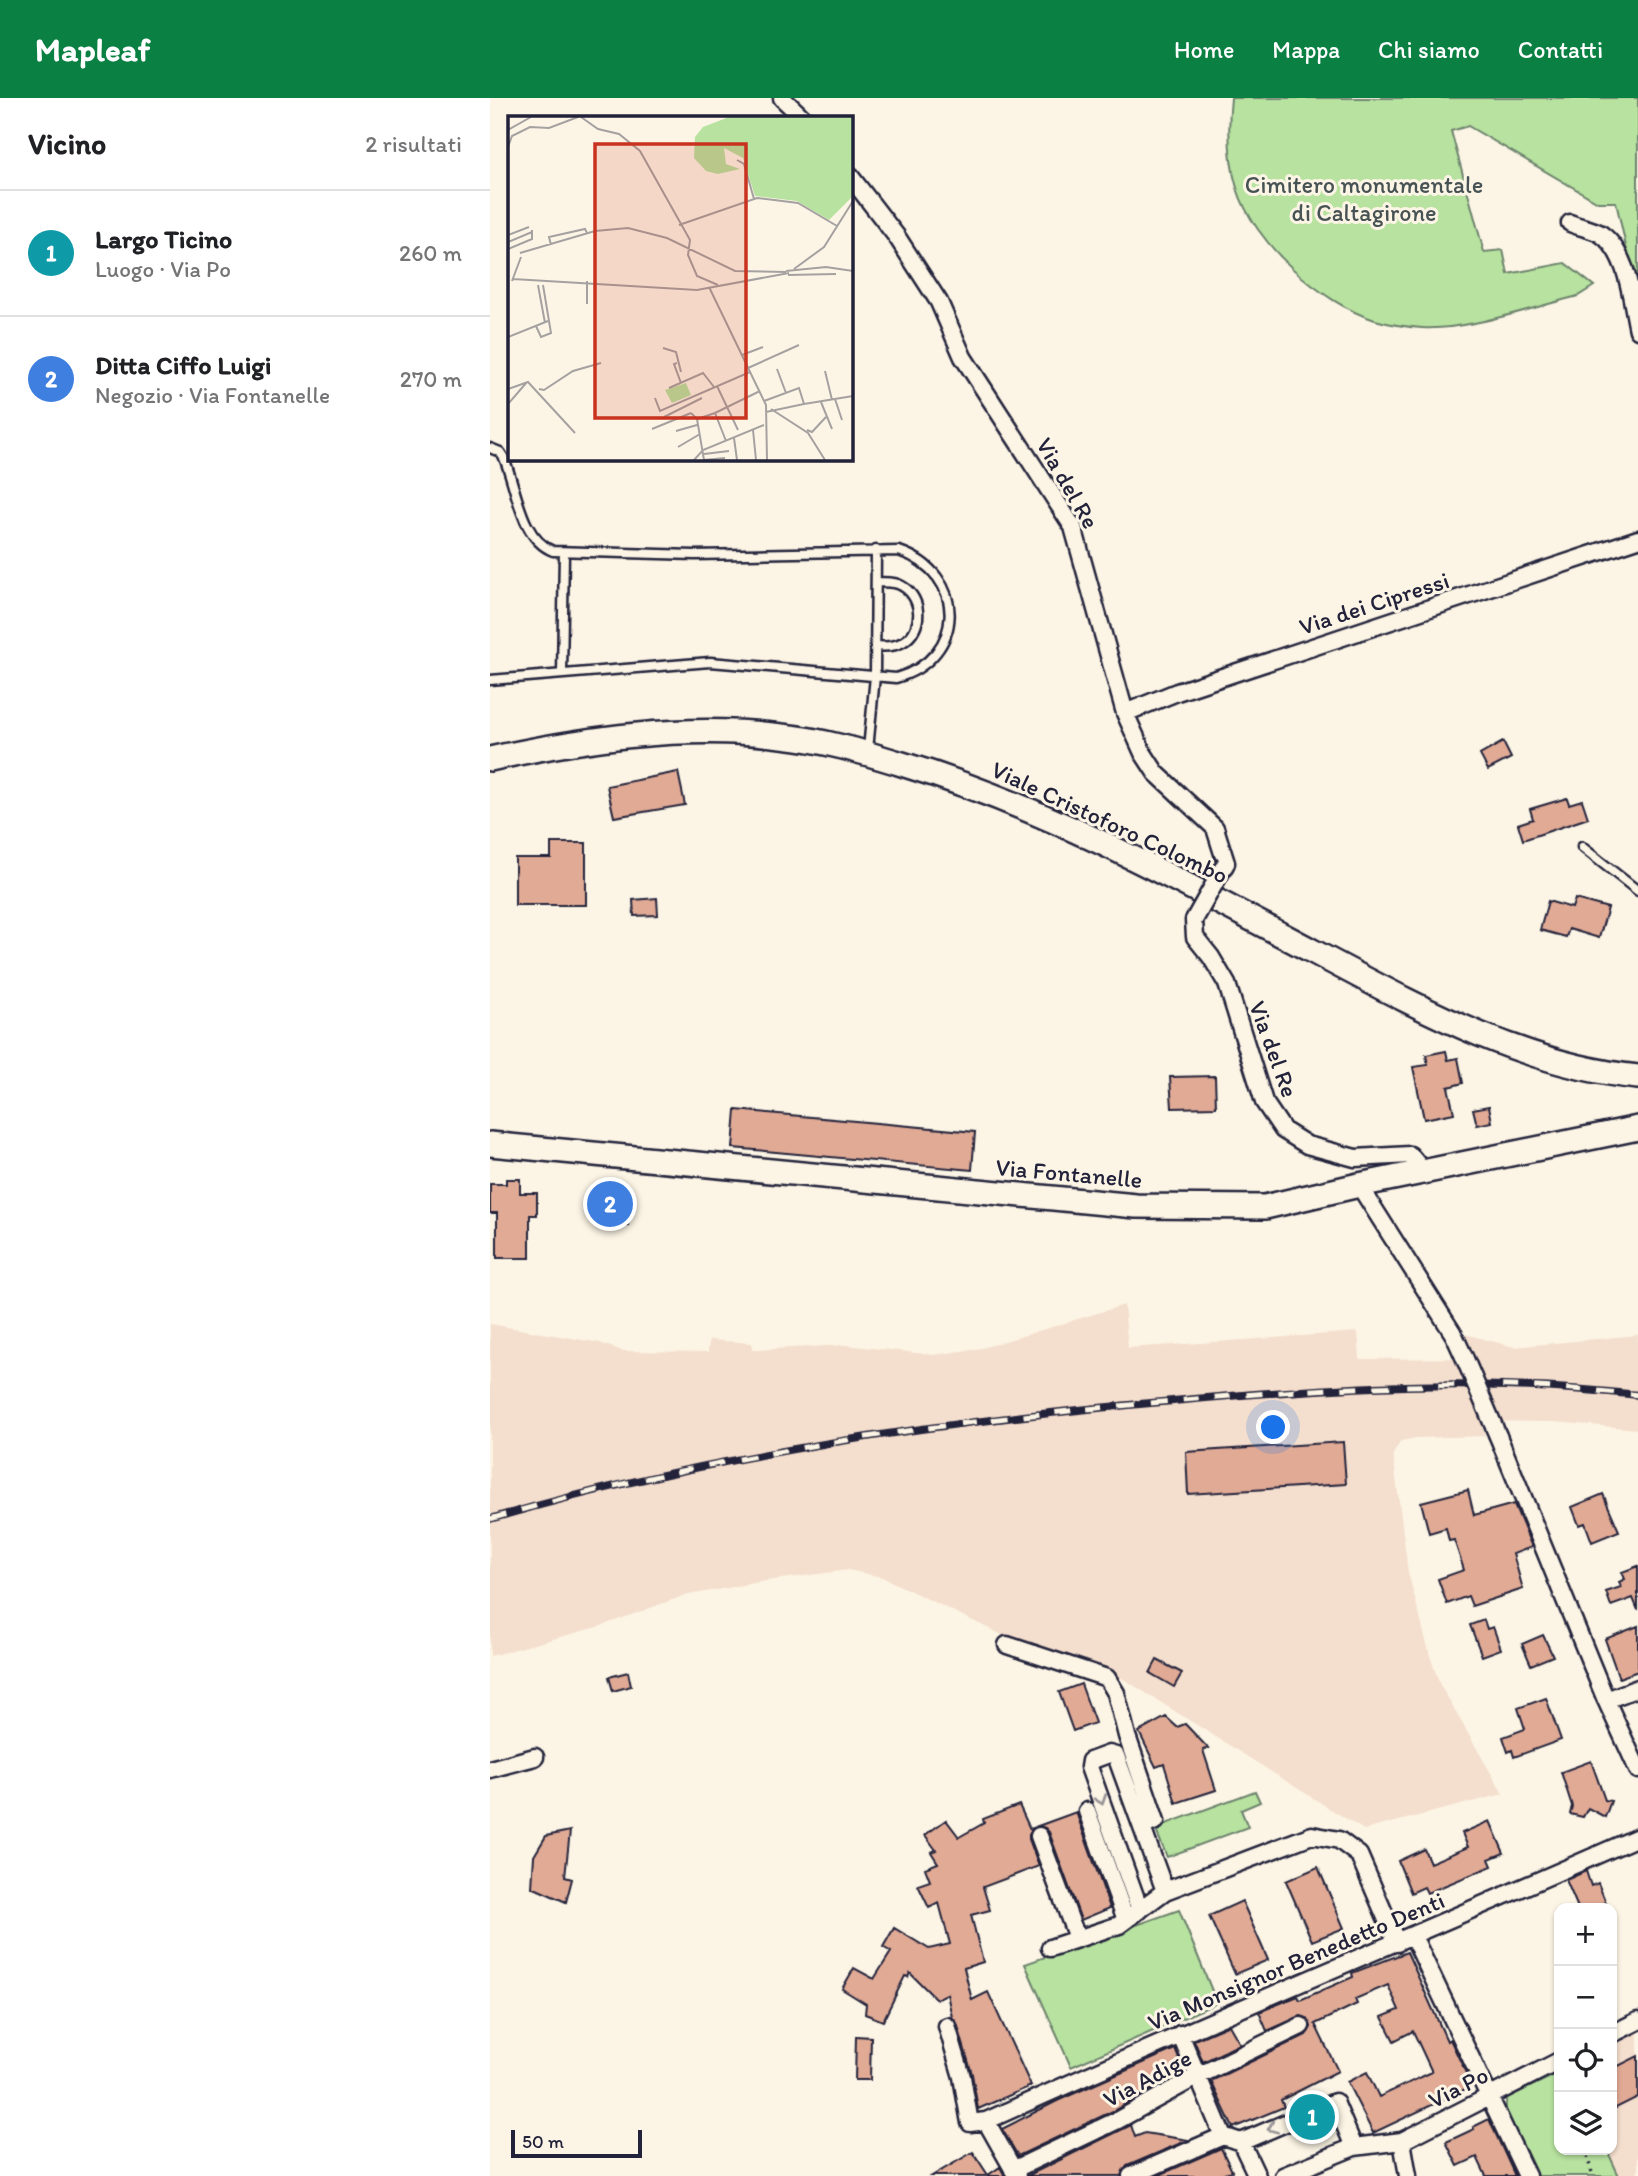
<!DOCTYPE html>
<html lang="it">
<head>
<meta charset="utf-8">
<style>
	body { margin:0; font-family:Itim,sans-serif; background:#f6f6f6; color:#202124 }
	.controls { position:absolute; right:21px; bottom:21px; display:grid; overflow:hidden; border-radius:14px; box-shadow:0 2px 5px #0004 }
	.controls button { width:63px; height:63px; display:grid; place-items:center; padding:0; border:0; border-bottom:2px solid #e0e0e0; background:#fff; color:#202124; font:35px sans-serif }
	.scale { position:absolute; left:21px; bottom:18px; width:131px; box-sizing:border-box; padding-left:7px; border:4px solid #22223b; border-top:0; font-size:19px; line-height:24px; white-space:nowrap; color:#22223b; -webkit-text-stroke:5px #fcf5e5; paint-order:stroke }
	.you { position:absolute; left:784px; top:1330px; width:24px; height:24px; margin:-18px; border:5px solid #fff; border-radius:50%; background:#1a73e8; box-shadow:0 0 0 10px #1a73e833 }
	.badge { display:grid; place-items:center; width:46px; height:46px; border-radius:50%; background:#0b8043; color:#fff; font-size:23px; font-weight:700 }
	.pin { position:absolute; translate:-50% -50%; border:4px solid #fff; box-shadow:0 2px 7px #0006 }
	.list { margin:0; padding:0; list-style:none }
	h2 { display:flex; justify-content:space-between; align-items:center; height:91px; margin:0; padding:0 28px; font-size:30px }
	h2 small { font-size:23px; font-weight:400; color:#757577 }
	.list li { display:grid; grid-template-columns:46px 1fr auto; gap:21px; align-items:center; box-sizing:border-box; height:126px; padding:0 28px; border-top:2px solid #e0e0e0 }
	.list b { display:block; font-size:26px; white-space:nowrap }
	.list p { margin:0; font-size:23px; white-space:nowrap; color:#757577 }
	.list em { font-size:23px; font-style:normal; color:#757577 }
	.icon { flex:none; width:38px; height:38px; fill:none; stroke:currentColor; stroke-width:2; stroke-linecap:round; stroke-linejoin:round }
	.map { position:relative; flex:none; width:1148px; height:2078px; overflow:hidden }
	header { display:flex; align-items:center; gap:42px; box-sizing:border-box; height:98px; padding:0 35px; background:#0b8043; color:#fff }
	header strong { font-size:33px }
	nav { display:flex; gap:38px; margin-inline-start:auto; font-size:24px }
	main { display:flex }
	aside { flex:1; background:#fff }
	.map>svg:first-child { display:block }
	.built { fill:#f4decd }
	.green { fill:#b7e29f; stroke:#6c826d; stroke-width:2 }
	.building { fill:#e0aa95; stroke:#22223b; stroke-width:2 }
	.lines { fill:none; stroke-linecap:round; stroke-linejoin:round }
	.lane-casing { stroke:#22223b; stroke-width:13 }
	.street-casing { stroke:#22223b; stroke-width:21 }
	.secondary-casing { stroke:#22223b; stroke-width:28 }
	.path { stroke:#22223b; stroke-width:3.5; stroke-dasharray:2 5; stroke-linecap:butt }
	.lane { stroke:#fcf5e5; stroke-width:8 }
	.street { stroke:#fcf5e5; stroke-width:16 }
	.secondary { stroke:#fcf5e5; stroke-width:23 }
	.rail-casing { stroke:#22223b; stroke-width:8 }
	.rail { stroke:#fcf5e5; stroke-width:5; stroke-dasharray:16; stroke-linecap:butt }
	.street-bridge-casing { stroke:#22223b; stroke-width:21; stroke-linecap:butt }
	.street-bridge { stroke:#fcf5e5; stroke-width:16 }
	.oneway { stroke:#9a9698 }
	.labels { text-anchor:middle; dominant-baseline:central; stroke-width:6; stroke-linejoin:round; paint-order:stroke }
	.park-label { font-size:24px; fill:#475254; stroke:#fcf5e5 }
	.street-label { font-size:24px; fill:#22223b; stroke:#fcf5e5 }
	.inset-road { fill:none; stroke:#a5a1a1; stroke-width:2 }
	.view { fill:#c8321e; fill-opacity:0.15; stroke:#c8321e; stroke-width:3.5 }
	.inset-edge { fill:none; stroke:#22223b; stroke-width:3.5 }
</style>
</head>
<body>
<header>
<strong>Mapleaf</strong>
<nav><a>Home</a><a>Mappa</a><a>Chi siamo</a><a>Contatti</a></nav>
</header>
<main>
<aside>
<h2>Vicino<small>2 risultati</small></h2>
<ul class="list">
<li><span class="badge" style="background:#0f9aa8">1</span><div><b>Largo Ticino</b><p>Luogo · Via Po</p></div><em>260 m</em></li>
<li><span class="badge" style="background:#3f7fe0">2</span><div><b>Ditta Ciffo Luigi</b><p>Negozio · Via Fontanelle</p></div><em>270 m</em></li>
</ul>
</aside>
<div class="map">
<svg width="1148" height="2078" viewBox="0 0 1148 2078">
	<rect width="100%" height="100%" fill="#fcf5e5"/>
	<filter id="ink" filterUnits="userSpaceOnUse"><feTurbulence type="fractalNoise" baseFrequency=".0143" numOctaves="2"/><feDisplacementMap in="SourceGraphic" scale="14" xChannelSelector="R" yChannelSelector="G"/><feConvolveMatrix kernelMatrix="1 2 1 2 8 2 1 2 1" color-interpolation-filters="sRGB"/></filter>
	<g filter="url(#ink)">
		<path class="built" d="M 634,1207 L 638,1250 L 868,1234 L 870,1261 L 986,1260 L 975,1236 L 1024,1249 L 1148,1237 L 1148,1331 L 1064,1324 L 991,1323 L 995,1338 L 926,1340 L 911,1343 L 903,1356 L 918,1474 L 940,1558 L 950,1587 L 1013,1696 L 874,1732 L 632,1580 L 510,1536 L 392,1479 L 358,1472 L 276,1483 L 193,1498 L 111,1528 L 0,1558 L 0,1226 L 110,1245 L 132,1253 L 218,1254 L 219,1242 L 262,1245 L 262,1252 L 356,1247 L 444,1257 L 492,1250 Z
			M 1148,1934 L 1148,2078 L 1129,2078 L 1117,2052 L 1122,2052 L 1122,1948 Z"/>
		<path class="green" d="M 741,0 L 1148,0 L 1148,202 L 1126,104 L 1108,104 L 978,28 L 961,33 L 994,154 L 1013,152 L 1018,176 L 1075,165 L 1104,188 L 1088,198 C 1045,209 975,233 932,230 C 917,229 899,226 885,222 C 831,205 763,144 747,90 C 738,61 738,29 741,0 Z
			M 765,1693 L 770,1704 L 751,1712 L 758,1729 L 677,1759 L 665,1730 Z
			M 689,1812 L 727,1905 L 581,1969 L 535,1866 Z
			M 1069,1975 L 1069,2052 L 1117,2052 L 1129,2078 L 1045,2078 C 1036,2059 1010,2019 1017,2000 Z"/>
		<path class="building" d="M 1013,644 L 1021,660 L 998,672 L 990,657 Z
			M 188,674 L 195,707 L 124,719 L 117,688 Z
			M 1077,700 L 1079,706 L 1092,702 L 1098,720 L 1033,742 L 1028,726 L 1043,721 L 1040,711 Z
			M 61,745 L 96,745 L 96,807 L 25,807 L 25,760 L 61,760 Z
			M 167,800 L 168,817 L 144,818 L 143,802 Z
			M 1085,801 L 1118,810 L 1109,840 L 1079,831 L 1076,839 L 1050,832 L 1058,803 L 1082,810 Z
			M 956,953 L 958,962 L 968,960 L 973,985 L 958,989 L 964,1015 L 934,1021 L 923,969 L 938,967 L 936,957 Z
			M 725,978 L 726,1009 L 682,1010 L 680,979 Z
			M 999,1008 L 1002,1024 L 987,1027 L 983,1011 Z
			M 246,1012 L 485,1034 L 482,1072 L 243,1050 Z
			M 16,1081 L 30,1081 L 30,1095 L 47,1095 L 47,1117 L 40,1117 L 40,1160 L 7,1160 L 7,1115 L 0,1115 L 0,1086 L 16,1086 Z
			M 135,1101 L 138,1127 L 107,1129 L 104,1102 Z
			M 853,1344 L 856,1386 L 698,1396 L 696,1354 Z
			M 978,1392 L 984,1417 L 1024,1406 L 1042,1449 L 1023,1456 L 1033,1491 L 982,1508 L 978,1498 L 957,1506 L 948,1481 L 974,1472 L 964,1442 L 959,1443 L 956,1430 L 939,1435 L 931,1404 Z
			M 1113,1396 L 1129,1433 L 1102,1444 L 1095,1425 L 1089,1427 L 1082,1409 Z
			M 1148,1468 L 1148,1512 L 1143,1500 L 1121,1508 L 1116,1494 L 1131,1489 L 1129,1484 L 1135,1481 L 1132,1474 Z
			M 994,1522 L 997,1531 L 1003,1529 L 1011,1551 L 992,1558 L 980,1527 Z
			M 1148,1528 L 1148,1573 L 1129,1580 L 1115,1541 Z
			M 1053,1537 L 1063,1558 L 1041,1567 L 1032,1546 Z
			M 667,1562 L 692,1575 L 684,1589 L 660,1575 Z
			M 138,1574 L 141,1588 L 123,1593 L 119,1579 Z
			M 591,1586 L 605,1625 L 583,1633 L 569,1594 Z
			M 1056,1600 L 1071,1642 L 1024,1659 L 1022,1652 L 1018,1654 L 1013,1639 L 1035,1631 L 1028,1610 Z
			M 676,1619 L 687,1629 L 695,1626 L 718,1650 L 713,1652 L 726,1692 L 686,1705 L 674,1666 L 666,1669 L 649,1634 Z
			M 1101,1663 L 1115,1702 L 1121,1703 L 1115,1719 L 1098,1710 L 1093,1719 L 1080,1716 L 1082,1708 L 1071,1674 Z
			M 529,1707 L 540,1731 L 543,1730 L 539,1736 L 539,1741 L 549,1768 L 493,1789 L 500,1812 L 481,1817 L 493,1864 L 474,1870 L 482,1902 L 498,1894 L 541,1988 L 488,2011 L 482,1976 L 467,1925 L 462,1919 L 457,1896 L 446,1901 L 420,1875 L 418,1879 L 415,1878 L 393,1923 L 375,1916 L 376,1906 L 352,1891 L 364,1870 L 384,1881 L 401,1854 L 393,1849 L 404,1830 L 439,1851 L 460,1846 L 449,1805 L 439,1810 L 428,1787 L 440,1783 L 435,1770 L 448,1765 L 441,1754 L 446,1752 L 435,1737 L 456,1722 L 469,1739 L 494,1725 L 493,1721 Z
			M 586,1714 L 620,1810 L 591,1822 L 559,1734 L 555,1730 L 548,1728 Z
			M 1000,1723 L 1014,1755 L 999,1761 L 1002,1768 L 937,1795 L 934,1789 L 921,1795 L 908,1763 L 934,1751 L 940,1765 L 978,1749 L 972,1735 Z
			M 80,1733 L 75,1779 L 82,1781 L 76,1804 L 42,1789 L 44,1758 L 56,1738 Z
			M 828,1769 L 854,1830 L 822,1843 L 796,1783 Z
			M 1096,1773 L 1101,1788 L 1108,1785 L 1118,1810 L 1088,1810 L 1076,1782 Z
			M 752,1803 L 778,1862 L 745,1876 L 719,1818 Z
			M 917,1854 L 957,1943 L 960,1941 L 982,1988 L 883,2035 L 857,1984 L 877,1974 L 889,1999 L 942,1974 L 923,1933 L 904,1943 L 892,1919 L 909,1912 L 898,1887 L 865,1901 L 867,1906 L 825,1926 L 848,1973 L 791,2002 L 794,2009 L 743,2030 L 721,1983 L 816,1937 L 821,1929 L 817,1920 L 811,1918 L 777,1933 L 769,1914 L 808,1898 L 810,1902 L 863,1879 L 862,1875 Z
			M 739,1927 L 750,1946 L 713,1964 L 704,1942 Z
			M 366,1938 L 381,1939 L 380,1982 L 365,1982 Z
			M 685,1951 L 694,1973 L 623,2013 L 528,2058 L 512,2031 L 567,2003 Z
			M 1148,1958 L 1148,1999 L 1122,2012 L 1122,1971 Z
			M 999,2021 L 1025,2078 L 996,2078 L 987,2059 L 968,2068 L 956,2044 L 984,2031 L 983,2029 Z
			M 641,2027 L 645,2039 L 655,2035 L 698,2042 L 637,2068 L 631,2078 L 537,2078 Z
			M 731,2050 L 742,2073 L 729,2078 L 667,2078 Z
			M 483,2054 L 498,2077 L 510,2069 L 515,2078 L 442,2078 Z"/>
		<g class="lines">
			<defs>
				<path id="lane" d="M 0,350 L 10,354 L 14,360 C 27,390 30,440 63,453 L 205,457 L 409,453 C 478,476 476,560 406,580 L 220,564 L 0,582
					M 386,548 C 395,549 404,549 413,544 C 435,531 433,496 408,486 C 402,484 393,484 386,484
					M 72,576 L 74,455
					M 378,652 L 385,578 L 386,452
					M 1092,749 L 1148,793"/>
				<path id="street" d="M 292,0 L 312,19
					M 360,78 L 407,139 L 449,204 L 473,259 L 583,429 L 635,615 L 653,655 L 666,675 L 725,730 L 736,765
					M 1080,125 C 1089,129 1103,131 1111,136 C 1139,156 1141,202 1148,232
					M 635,615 L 687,594 L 1148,441
					M 704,822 L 705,839 L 721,859 L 737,886 L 774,1004 L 793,1032 L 817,1047 L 865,1060 L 920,1057 L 934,1074
					M 869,1087 L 964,1237 L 975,1261
					M 1008,1338 L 1116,1602 L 1148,1672
					M 517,1547 L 617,1580 L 626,1595 L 637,1638 L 666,1723 L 652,1728
					M 1116,1602 L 1148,1590
					M 0,1671 L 45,1659
					M 597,1713 L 636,1822
					M 549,1738 L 587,1840
					M 650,1812 L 599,1669 L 600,1663 L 619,1656 L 626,1658 L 675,1793
					M 923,1838 L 1037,2078
					M 560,1850 L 629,1827 L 675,1793 L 822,1737 L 849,1742 L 869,1757 L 907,1845
					M 457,1928 L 472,1979 L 480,2025 L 496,2023 C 712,1925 931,1835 1148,1739
					M 690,1936 L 733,2038
					M 1122,1936 L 1148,1923
					M 496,2023 L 527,2078
					M 733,2038 L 751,2044 L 845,2004 L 864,2049
					M 912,2043 L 918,2078
					M 751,2044 L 767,2078
					M 523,2072 L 628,2022 L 708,1978 L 811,1928
					M 641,2078 L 733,2038
					M 793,2078 L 864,2049 L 912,2043 L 1069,1963"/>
				<path id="secondary" d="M 0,661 C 95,640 195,626 292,638 C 333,642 373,654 412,666 C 558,710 690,783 824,854 C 926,908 1031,967 1148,979
					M 0,1046 L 646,1108 L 775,1109 L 869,1087 L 1148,1030"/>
			</defs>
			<use href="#lane" class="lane-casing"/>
			<use href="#street" class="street-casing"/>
			<use href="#secondary" class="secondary-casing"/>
			<path class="path" d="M 1095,2052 L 1103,2078"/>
			<use href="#lane" class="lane"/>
			<use href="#street" class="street"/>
			<use href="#secondary" class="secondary"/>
			<defs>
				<path id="rail" d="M 0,1421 C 222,1356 453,1323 683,1303 C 838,1289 993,1279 1148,1297"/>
			</defs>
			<use href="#rail" class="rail-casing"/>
			<use href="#rail" class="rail"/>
			<defs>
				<path id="street-bridge" d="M 704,822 L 736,765
					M 975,1261 L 1008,1338"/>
			</defs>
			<use href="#street-bridge" class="street-bridge-casing"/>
			<use href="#street-bridge" class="street-bridge"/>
		</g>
		<defs><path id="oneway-chevron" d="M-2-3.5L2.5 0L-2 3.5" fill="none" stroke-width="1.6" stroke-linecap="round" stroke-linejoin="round" transform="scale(1.75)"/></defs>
		<g class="oneway">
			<use href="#oneway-chevron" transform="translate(611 1702) rotate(71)"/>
			<use href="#oneway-chevron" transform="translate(782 2030) rotate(157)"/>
		</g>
	</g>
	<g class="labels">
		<g class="park-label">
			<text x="874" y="86">Cimitero monumentale<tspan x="874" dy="28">di Caltagirone</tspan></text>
		</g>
		<g class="street-label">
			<text transform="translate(578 385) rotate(60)">Via del Re</text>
			<text transform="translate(884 505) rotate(-18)">Via dei Cipressi</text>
			<text transform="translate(620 724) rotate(25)">Viale Cristoforo Colombo</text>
			<text transform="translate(784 951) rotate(70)">Via del Re</text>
			<text transform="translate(579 1075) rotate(5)">Via Fontanelle</text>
			<text transform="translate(806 1863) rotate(-23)">Via Monsignor Benedetto Denti</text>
			<text transform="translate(657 1980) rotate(-28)">Via Adige</text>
			<text transform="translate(968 1989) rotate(-27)">Via Po</text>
		</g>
	</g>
	<g transform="translate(18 18)">
		<rect width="345" height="345" fill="#fcf5e5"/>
		<path d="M 221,1 L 345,1 L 345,80 L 321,104 L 289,85 L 247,80 L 235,42 L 216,32 L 218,48 L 232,53 L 210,58 L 198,55 L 186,42 L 187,21 L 195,11 ZM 178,267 L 183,279 L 164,287 L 157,274 Z" fill="#b7e29f"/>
		<path class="inset-road" d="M 73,1 L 90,13 L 111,18 L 132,35 L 182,124 L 180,139 L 189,160 L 210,169M 0,14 L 23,1M 0,31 L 4,20 L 22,11 L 41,12 L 70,1M 229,44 L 236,48 L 246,83M 171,109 L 249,82 L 290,87 L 329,110M 0,119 L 21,111M 0,126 L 24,116M 43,129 L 41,121 L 77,113 L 79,117M 0,133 L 24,123 L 24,114M 12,137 L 87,115 L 120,112 L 159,122 L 227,155 L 278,156M 286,153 L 316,131 L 345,85M 278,155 L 318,151 L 345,155M 280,159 L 328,158M 5,163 L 189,174 L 281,157M 4,165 L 13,141M 79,165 L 79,188M 30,169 L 37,207M 201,171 L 258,289 L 259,344M 28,210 L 33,221 L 43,217 L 35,169M 0,221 L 40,205M 155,232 L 168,236 L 173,256M 234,239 L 255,231M 169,247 L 166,248 L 173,267M 240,252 L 291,229M 269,253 L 278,277M 317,255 L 324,284M 209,270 L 230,314M 161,272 L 195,257 L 206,271M 0,273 L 20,266 L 67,317M 31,273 L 36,274 L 65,255 L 93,247M 147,282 L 152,295 L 242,256M 327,283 L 334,304M 256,285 L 291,272 L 296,288 L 258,296M 313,286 L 324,313M 0,288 L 19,266M 296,288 L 345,280M 263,293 L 300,317 L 317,344M 183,297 L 189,303 L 207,297 L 252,275M 207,297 L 218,325M 156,301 L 194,282M 189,303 L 196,344M 144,313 L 183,297M 245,314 L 248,344M 299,314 L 304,316 L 318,301M 168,315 L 189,309M 226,322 L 229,344M 170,331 L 192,318M 196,338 L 221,335M 186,344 L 195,334 L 256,309M 196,344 L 217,342"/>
		<path class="view" d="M 87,28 L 238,28 L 238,302 L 87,302 Z"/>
		<rect width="345" height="345" class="inset-edge"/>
	</g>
</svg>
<div class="controls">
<button>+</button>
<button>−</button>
<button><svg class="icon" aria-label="locate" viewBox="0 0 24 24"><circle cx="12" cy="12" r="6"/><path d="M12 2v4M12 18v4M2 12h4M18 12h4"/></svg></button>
<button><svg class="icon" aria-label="layers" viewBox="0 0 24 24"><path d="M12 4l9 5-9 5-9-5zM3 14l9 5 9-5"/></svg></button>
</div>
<div class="scale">50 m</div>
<div class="you"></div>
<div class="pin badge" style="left:822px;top:2019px;background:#0f9aa8">1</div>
<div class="pin badge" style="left:120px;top:1106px;background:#3f7fe0">2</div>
</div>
</main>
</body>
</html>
